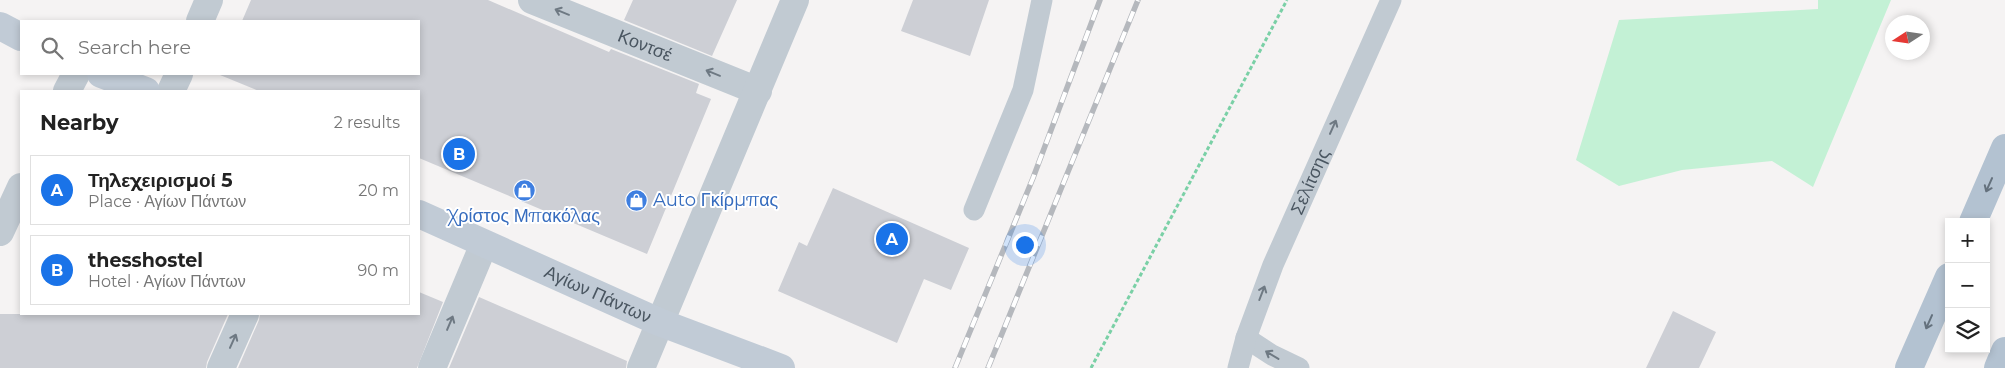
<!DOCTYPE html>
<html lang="en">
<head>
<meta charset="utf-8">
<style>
	body { margin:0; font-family:Montserrat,sans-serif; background:#f6f6f6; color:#222 }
	.controls { position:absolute; right:15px; bottom:15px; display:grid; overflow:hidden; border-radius:0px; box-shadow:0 2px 8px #0003 }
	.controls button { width:45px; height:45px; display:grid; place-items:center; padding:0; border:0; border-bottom:1px solid #e0e0e0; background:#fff; color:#222; font:25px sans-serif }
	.compass { position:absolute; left:1885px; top:15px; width:45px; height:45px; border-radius:50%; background:#fff; box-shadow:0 2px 8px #0003; rotate:258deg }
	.you { position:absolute; left:1024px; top:244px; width:18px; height:18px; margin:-12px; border:4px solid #fff; border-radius:50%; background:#1a73e8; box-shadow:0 0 0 8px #1a73e833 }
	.badge { display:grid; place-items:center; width:32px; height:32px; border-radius:50%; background:#1a73e8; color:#fff; font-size:16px; font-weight:700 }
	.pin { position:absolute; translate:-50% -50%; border:2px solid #fff; box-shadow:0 1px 5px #0006 }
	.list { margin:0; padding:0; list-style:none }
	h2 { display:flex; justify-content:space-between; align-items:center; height:65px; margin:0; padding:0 20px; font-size:21px }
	h2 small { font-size:16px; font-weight:400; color:#767676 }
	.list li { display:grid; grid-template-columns:32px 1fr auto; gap:15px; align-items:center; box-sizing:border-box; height:70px; margin:0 10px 10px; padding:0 10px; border:1px solid #e0e0e0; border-radius:0px }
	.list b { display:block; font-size:19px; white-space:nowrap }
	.list p { margin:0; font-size:16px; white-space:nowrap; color:#767676 }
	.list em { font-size:16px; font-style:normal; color:#767676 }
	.icon { flex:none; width:28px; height:28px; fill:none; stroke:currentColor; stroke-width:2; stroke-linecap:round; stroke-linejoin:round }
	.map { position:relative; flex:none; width:2005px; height:368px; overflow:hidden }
	.search { position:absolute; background:#fff; box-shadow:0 2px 8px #0003; left:20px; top:20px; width:400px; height:55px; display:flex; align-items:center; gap:12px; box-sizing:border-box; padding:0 18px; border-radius:0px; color:#767676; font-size:19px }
	.panel { position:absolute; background:#fff; box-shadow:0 2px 8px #0003; left:20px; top:90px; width:400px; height:225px; border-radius:0px }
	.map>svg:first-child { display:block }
	.green { fill:#c3f1d5 }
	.building { fill:#cdcfd5 }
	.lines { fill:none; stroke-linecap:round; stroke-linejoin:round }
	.path { stroke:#7ad0a6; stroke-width:3; stroke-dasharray:4 2.5; stroke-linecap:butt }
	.service { stroke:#c1cad2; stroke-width:21 }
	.minor { stroke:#c1cad2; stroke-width:28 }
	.tertiary { stroke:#c1cad2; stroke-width:28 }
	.secondary { stroke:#c1cbd6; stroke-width:28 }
	.primary { stroke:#b3c2d1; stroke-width:28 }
	.rail-casing { stroke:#b5b8bd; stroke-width:5.5 }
	.rail { stroke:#fff; stroke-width:4; stroke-dasharray:11; stroke-linecap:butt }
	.oneway { stroke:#6e7983 }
	.oneway2 { stroke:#64717d }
	.labels { text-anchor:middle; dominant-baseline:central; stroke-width:4; stroke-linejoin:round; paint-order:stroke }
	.street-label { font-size:18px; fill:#4a5661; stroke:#fff }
	.shop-label { font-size:18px; fill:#366cbe; stroke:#fff; text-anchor:start }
</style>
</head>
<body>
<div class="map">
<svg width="2005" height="368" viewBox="0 0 2005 368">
	<rect width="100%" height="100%" fill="#f5f3f3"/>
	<path class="green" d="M 1818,0 L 1891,0 L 1813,187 L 1772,161 L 1682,170 L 1619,186 L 1576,160 L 1619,20 L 1818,9 Z"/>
	<path class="building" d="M 251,0 L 488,0 L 609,52 L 611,49 L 699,84 L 696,93 L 711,99 L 647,254 L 419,158 L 419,91 L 259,91 L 220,75 L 419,74 L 419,21 L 242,21 Z
		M 633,0 L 737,0 L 712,56 L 624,20 Z
		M 913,0 L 989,0 L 970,56 L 901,31 Z
		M 833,188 L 969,248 L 951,290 L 924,279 L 897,343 L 778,291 L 799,242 L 807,246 Z
		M 419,292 L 443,302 L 417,368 L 238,368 L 259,320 L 260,314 L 419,314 Z
		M 479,297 L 627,361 L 626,368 L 449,368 Z
		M 1673,311 L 1716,332 L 1699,368 L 1646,368 Z
		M 0,314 L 228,314 L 207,362 L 206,368 L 0,368 Z"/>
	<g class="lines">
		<path class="path" d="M 1091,368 L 1287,0"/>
		<g class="service">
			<path d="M 974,210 L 1023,90 L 1042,0"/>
			<path d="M 1246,338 L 1272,355 L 1299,368"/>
			<path id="s1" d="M 1238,368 L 1246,338 L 1273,265 L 1391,0"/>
		</g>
		<g class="minor">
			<path id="s2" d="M 532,0 L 758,91"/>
			<path d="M 200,21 L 209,0"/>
			<path d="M 67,91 L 76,74"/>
			<path d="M 171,91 L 179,74"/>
			<path d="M 0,232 L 21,187"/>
			<path d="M 432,368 L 484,244"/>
		</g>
		<path class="tertiary" d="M 221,368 L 245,314
			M 641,368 L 795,0"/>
		<g class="secondary">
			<path d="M 0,26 L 21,37"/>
			<path d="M 101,74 L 146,91"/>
			<path id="s3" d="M 419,214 L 659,322 L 781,368"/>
		</g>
		<path class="primary" d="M 1973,222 L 2005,148
			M 1909,368 L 1949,277
			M 1998,368 L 2005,351"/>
		<defs>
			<path id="rail" d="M 955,368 L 1033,178 L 1100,0
				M 988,368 L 1138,0"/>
		</defs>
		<use href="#rail" class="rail-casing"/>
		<use href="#rail" class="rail"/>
	</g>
	<defs><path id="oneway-shaft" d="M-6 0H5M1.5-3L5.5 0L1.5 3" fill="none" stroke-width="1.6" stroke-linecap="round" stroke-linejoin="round" transform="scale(1.25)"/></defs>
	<g class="oneway">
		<use href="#oneway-shaft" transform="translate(562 12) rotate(-158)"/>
		<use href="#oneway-shaft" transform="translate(713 73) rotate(-158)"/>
		<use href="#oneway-shaft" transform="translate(1333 127) rotate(-66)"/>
		<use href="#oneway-shaft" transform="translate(1262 293) rotate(-69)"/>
		<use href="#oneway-shaft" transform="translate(450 323) rotate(-67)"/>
		<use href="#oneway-shaft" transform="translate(233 341) rotate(-66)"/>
		<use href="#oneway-shaft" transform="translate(1272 355) rotate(-149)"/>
	</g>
	<g class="oneway2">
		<use href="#oneway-shaft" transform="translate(1989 185) rotate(114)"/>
		<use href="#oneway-shaft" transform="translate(1929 322) rotate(114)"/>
	</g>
	<defs>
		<symbol id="shop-disc" viewBox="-11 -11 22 22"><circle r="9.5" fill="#3f7fe0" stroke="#fff"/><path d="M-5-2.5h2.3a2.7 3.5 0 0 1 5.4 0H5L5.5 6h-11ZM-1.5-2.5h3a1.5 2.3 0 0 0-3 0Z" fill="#fff"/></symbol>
	</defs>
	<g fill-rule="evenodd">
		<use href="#shop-disc" x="512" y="178" width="25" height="25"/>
		<use href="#shop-disc" x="624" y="188" width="25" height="25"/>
	</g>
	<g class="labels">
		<g class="street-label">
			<text stroke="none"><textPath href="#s2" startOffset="122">Κοντσέ</textPath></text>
			<text stroke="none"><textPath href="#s1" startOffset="200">Σελίτσης</textPath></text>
			<text stroke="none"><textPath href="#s3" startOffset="196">Αγίων Πάντων</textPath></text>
		</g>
		<g class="shop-label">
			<text x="653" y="200">Auto Γκίρμπας</text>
			<text x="524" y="216" text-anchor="middle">Χρίστος Μπακόλας</text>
		</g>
	</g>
</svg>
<div class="controls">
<button>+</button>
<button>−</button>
<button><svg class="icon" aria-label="layers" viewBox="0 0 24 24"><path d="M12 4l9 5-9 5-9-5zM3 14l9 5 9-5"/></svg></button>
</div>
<svg class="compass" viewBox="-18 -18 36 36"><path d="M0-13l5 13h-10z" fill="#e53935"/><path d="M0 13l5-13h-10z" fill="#767676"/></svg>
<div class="you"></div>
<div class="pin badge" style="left:892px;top:239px">A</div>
<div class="pin badge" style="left:459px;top:154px">B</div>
<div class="search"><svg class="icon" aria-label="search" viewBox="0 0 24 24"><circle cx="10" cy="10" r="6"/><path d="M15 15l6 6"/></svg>Search here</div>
<section class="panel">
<h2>Nearby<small>2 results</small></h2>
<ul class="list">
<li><span class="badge">A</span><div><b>Τηλεχειρισμοί 5</b><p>Place · Αγίων Πάντων</p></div><em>20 m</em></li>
<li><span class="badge">B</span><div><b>thesshostel</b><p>Hotel · Αγίων Πάντων</p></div><em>90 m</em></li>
</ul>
</section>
</div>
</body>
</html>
